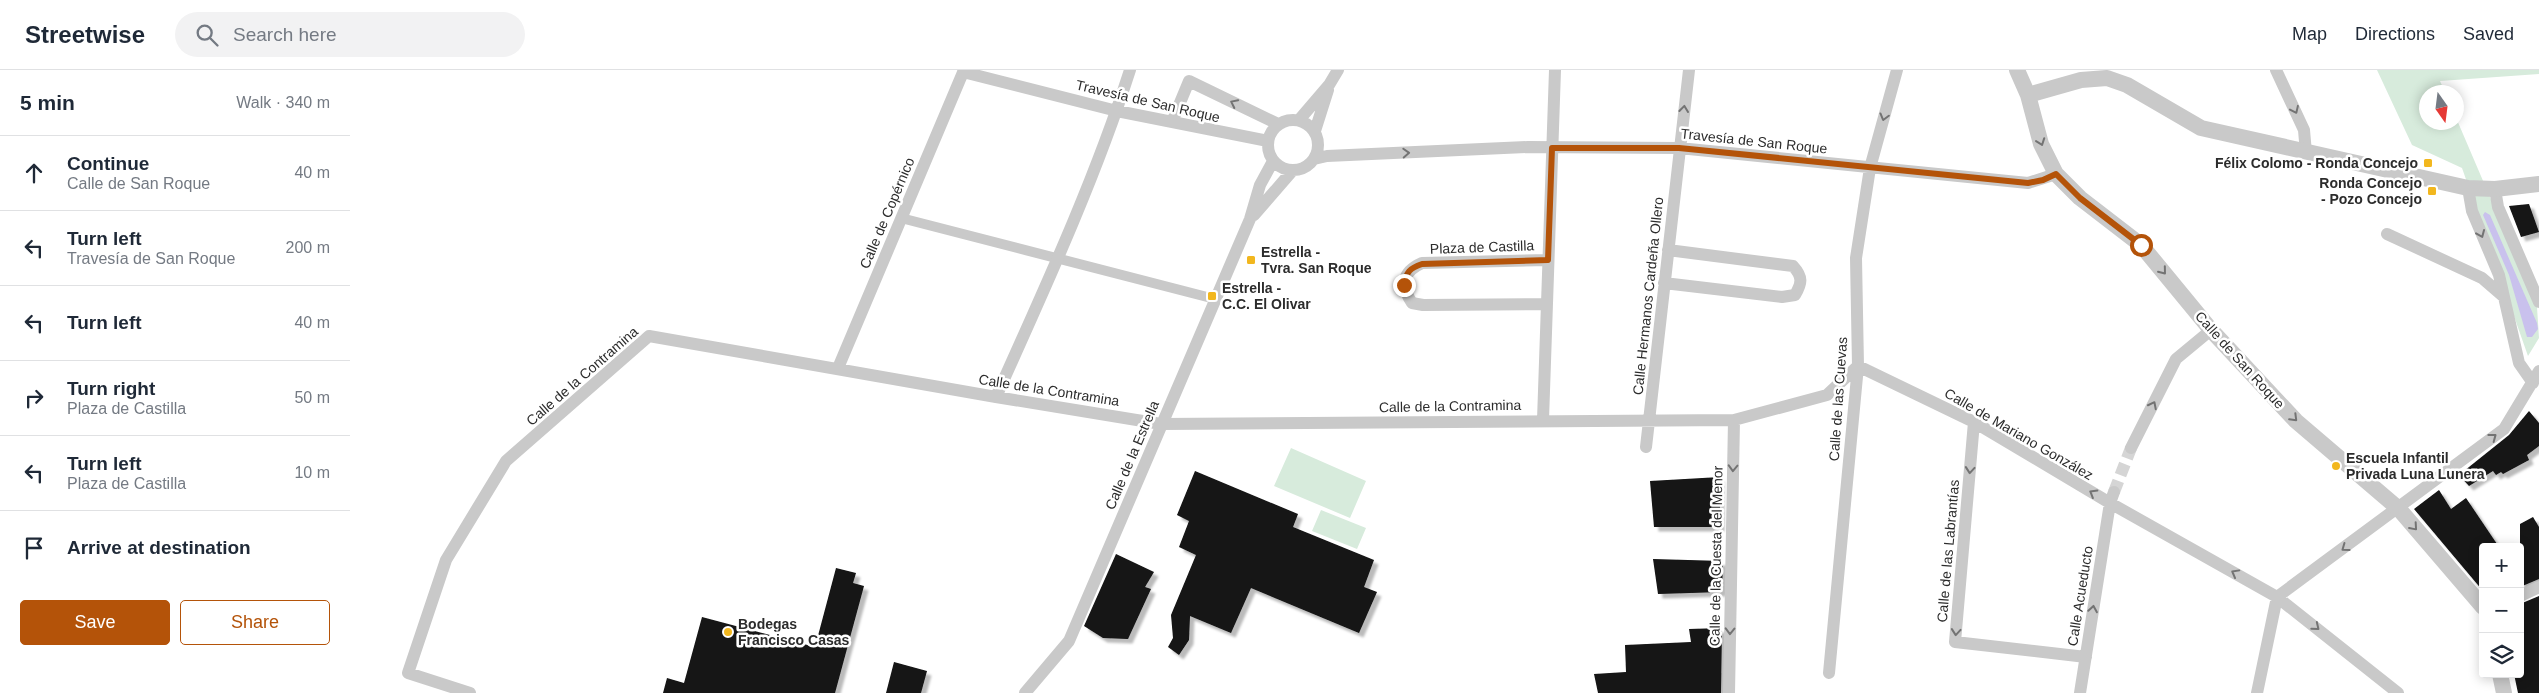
<!DOCTYPE html>
<html lang="en">
<head>
<meta charset="utf-8">
<style>
	body { margin:0; font-family:Arial,sans-serif; background:#f2f2f3; color:#1f2937 }
	.controls { position:absolute; right:15px; bottom:15px; display:grid; overflow:hidden; border-radius:5px; box-shadow:0 2px 12px #0003 }
	.controls button { width:45px; height:45px; display:grid; place-items:center; padding:0; border:0; border-bottom:1px solid #e0e1e3; background:#fff; color:#1f2937; font:25px sans-serif }
	.compass { position:absolute; left:2069px; top:15px; width:45px; height:45px; border-radius:50%; background:#fff; box-shadow:0 2px 12px #0003; rotate:166deg }
	.stop { position:absolute; width:15px; height:15px; margin:-11px; border:4px solid #b45309; border-radius:50%; background:#fff }
	.stop.end { background:#b45309; border-color:#fff; box-shadow:0 1px 5px #0008 }
	.list { margin:0; padding:0; list-style:none }
	h2 { display:flex; justify-content:space-between; align-items:center; height:65px; margin:0; padding:0 20px; font-size:21px }
	h2 small { font-size:16px; font-weight:400; color:#747a83 }
	.list li { display:grid; grid-template-columns:32px 1fr auto; gap:15px; align-items:center; box-sizing:border-box; height:75px; padding:0 20px; border-top:1px solid #e0e1e3 }
	.list b { display:block; font-size:19px; white-space:nowrap }
	.list p { margin:0; font-size:16px; white-space:nowrap; color:#747a83 }
	.list em { font-size:16px; font-style:normal; color:#747a83 }
	.actions { display:flex; gap:10px; padding:15px 20px }
	.actions a { flex:1; padding:11px 0; border:1px solid #b45309; border-radius:5px; text-align:center; font-size:18px; color:#b45309 }
	.actions .main { background:#b45309; color:#fff }
	.icon { flex:none; width:28px; height:28px; fill:none; stroke:currentColor; stroke-width:2; stroke-linecap:round; stroke-linejoin:round }
	.map { position:relative; flex:none; width:2189px; height:623px; overflow:hidden }
	header { display:flex; align-items:center; gap:30px; box-sizing:border-box; height:70px; padding:0 25px; background:#fff; border-bottom:1px solid #e0e1e3 }
	header strong { font-size:24px }
	nav { display:flex; gap:28px; margin-inline-start:auto; font-size:18px }
	.search { width:350px; height:45px; background:#f2f2f3; display:flex; align-items:center; gap:12px; box-sizing:border-box; padding:0 18px; border-radius:28px; color:#747a83; font-size:19px }
	main { display:flex }
	aside { flex:1; background:#fff }
	.map>svg:first-child { display:block }
	.green { fill:#d7ebdc }
	.water { fill:#c9c1ed }
	.building { fill:#131313; filter:url(#shadow) }
	.lines { fill:none; stroke-linecap:round; stroke-linejoin:round }
	.minor-tunnel { stroke:#d5d5d5; stroke-width:12; stroke-dasharray:12 6; stroke-linecap:butt }
	.pedestrian { stroke:#c9c9c9; stroke-width:10 }
	.minor { stroke:#c9c9c9; stroke-width:12 }
	.tertiary { stroke:#c9c9c9; stroke-width:16 }
	.oneway { stroke:#737373 }
	.route { stroke:#b45309; stroke-width:6 }
	.poi-dot { fill:#f2b71e; stroke:#fff; stroke-width:2 }
	.labels { text-anchor:middle; dominant-baseline:central; stroke-width:5; stroke-linejoin:round; paint-order:stroke }
	.street-label { font-size:14px; fill:#2c2c2c; stroke:#fff }
	.poi-label { font-size:14px; font-weight:bold; fill:#2c2c2c; stroke:#fff; text-anchor:start }
</style>
</head>
<body>
<header>
<strong>Streetwise</strong>
<div class="search"><svg class="icon" aria-label="search" viewBox="0 0 24 24"><circle cx="10" cy="10" r="6"/><path d="M15 15l6 6"/></svg>Search here</div>
<nav><a>Map</a><a>Directions</a><a>Saved</a></nav>
</header>
<main>
<aside>
<h2>5 min<small>Walk · 340 m</small></h2>
<ul class="list">
<li><svg class="icon" aria-label="ahead" viewBox="0 0 24 24"><path d="M12 20V5M6 11l6-6 6 6"/></svg><div><b>Continue</b><p>Calle de San Roque</p></div><em>40 m</em></li>
<li><svg class="icon" aria-label="left" viewBox="0 0 24 24"><path d="M17 20v-9H6M10 6l-5 5 5 5"/></svg><div><b>Turn left</b><p>Travesía de San Roque</p></div><em>200 m</em></li>
<li><svg class="icon" aria-label="left" viewBox="0 0 24 24"><path d="M17 20v-9H6M10 6l-5 5 5 5"/></svg><div><b>Turn left</b></div><em>40 m</em></li>
<li><svg class="icon" aria-label="right" viewBox="0 0 24 24"><path d="M7 20v-9h11M14 6l5 5-5 5"/></svg><div><b>Turn right</b><p>Plaza de Castilla</p></div><em>50 m</em></li>
<li><svg class="icon" aria-label="left" viewBox="0 0 24 24"><path d="M17 20v-9H6M10 6l-5 5 5 5"/></svg><div><b>Turn left</b><p>Plaza de Castilla</p></div><em>10 m</em></li>
<li><svg class="icon" aria-label="arrive" viewBox="0 0 24 24"><path d="M6 21V4h12l-3 4 3 4H6"/></svg><div><b>Arrive at destination</b></div></li>
</ul>
<div class="actions"><a class="main">Save</a><a>Share</a></div>
</aside>
<div class="map">
<svg width="2189" height="623" viewBox="0 0 2189 623">
	<defs>
		<filter id="shadow"><feDropShadow dx="4.5" dy="4.5" stdDeviation="1" flood-color="#0004"/></filter>
	</defs>
	<rect width="100%" height="100%" fill="#fff"/>
	<path class="green" d="M 2027,0 L 2189,0 L 2189,4 L 2090,11 L 2095,22 L 2076,22 L 2076,52 L 2106,52 L 2107,50 L 2187,237 L 2189,268 L 2178,286 L 2112,98 L 2062,75 Z
		M 941,378 L 1016,411 L 1000,448 L 924,416 Z
		M 971,440 L 1016,458 L 1007,479 L 962,461 Z"/>
	<path class="water" d="M 2135,142 L 2140,145 L 2187,253 L 2188,259 L 2182,267 L 2177,267 L 2159,205 L 2133,145 Z"/>
	<path class="building" d="M 2179,134 L 2189,162 L 2171,167 L 2159,136 Z
		M 2179,341 L 2189,353 L 2189,376 L 2177,385 L 2179,390 L 2153,404 L 2151,402 L 2146,405 L 2143,401 L 2119,416 L 2109,405 L 2159,365 Z
		M 845,401 L 948,444 L 943,457 L 1024,490 L 1014,517 L 1027,522 L 1009,563 L 901,518 L 881,563 L 840,546 L 839,570 L 829,585 L 818,577 L 823,568 L 821,545 L 846,485 L 829,477 L 839,451 L 827,445 Z
		M 1370,407 L 1370,457 L 1304,457 L 1300,411 Z
		M 2089,420 L 2101,439 L 2116,428 L 2149,477 L 2133,477 L 2133,521 L 2064,439 Z
		M 2183,447 L 2189,457 L 2189,509 L 2170,517 L 2170,454 Z
		M 766,484 L 804,502 L 795,517 L 801,519 L 778,569 L 753,568 L 734,556 Z
		M 1303,489 L 1373,491 L 1372,522 L 1308,524 Z
		M 486,498 L 506,503 L 503,513 L 514,516 L 485,623 L 313,623 L 317,608 L 334,613 L 352,547 L 465,577 Z
		M 2189,526 L 2189,623 L 2168,623 L 2164,604 L 2170,604 L 2170,534 Z
		M 1372,558 L 1371,623 L 1248,623 L 1244,604 L 1276,602 L 1275,575 L 1341,572 L 1339,559 Z
		M 544,592 L 577,601 L 571,623 L 536,623 Z"/>
	<g class="lines">
		<path class="minor-tunnel" d="M 1764,422 L 1781,378"/>
		<path class="pedestrian" d="M 551,148 L 865,229"/>
		<path class="minor" d="M 1926,0 L 1954,60 L 1956,83
			M 613,2 L 767,41 L 918,71
			M918 75a25 25 0 1 1 50 0a25 25 0 1 1-50 0Z
			M 949,50 L 979,15 L 988,0
			M 822,52 L 839,11 L 928,54
			M 965,61 L 978,20
			M 964,89 L 977,86 L 1178,77 L 1329,78 L 1678,113 L 1706,104
			M 2118,118 L 2122,141 L 2149,205 L 2169,293 L 2183,313
			M 2145,119 L 2148,137 L 2189,232
			M 904,145 L 943,100
			M 2037,164 L 2132,208 L 2154,227
			M 1314,213 L 1432,227 L 1445,225 C 1452,213 1453,207 1443,196 L 1318,180
			M 1197,234 L 1073,235 L 1062,233 C 1050,215 1052,202 1072,193 L 1198,190
			M 1508,296 L 1624,352 L 1760,433 L 1927,527 L 2048,623
			M 488,298 L 614,0
			M 646,327 C 694,220 744,112 780,0
			M 1193,350 L 1205,0
			M 1624,352 L 1605,572 L 1736,587
			M 1296,377 L 1339,0
			M 1781,378 L 1826,289 L 1861,260
			M 2170,526 L 2189,517
			M 1479,603 L 1508,296 L 1506,188 L 1520,98 L 1547,0
			M 120,623 L 58,603 L 96,490 L 156,391 L 299,266 L 646,327 L 811,354 L 1384,350 L 1477,325 L 1508,296
			M 675,623 L 719,571 L 900,149 L 910,115 L 923,91
			M 1379,623 L 1384,350
			M 1730,623 L 1760,433 L 1764,422
			M 1907,623 L 1927,527 L 2154,359 L 2189,301"/>
		<path class="tertiary" d="M 1667,0 L 1678,25 L 1691,74 L 1706,104 L 1730,128 L 1791,175 L 1861,260 L 1946,351 L 2049,439 L 2133,537
			M 1678,25 L 1731,10 L 1757,8 L 1777,15 L 1851,58 L 2118,118 L 2145,119 L 2189,114
			M 2150,604 L 2154,623"/>
	</g>
	<defs><path id="oneway-chevron" d="M-2-3.5L2.5 0L-2 3.5" fill="none" stroke-width="1.6" stroke-linecap="round" stroke-linejoin="round" transform="scale(1.25)"/></defs>
	<g class="oneway">
		<use href="#oneway-chevron" transform="translate(884 33) rotate(-154)"/>
		<use href="#oneway-chevron" transform="translate(1334 39) rotate(-83)"/>
		<use href="#oneway-chevron" transform="translate(1945 40) rotate(65)"/>
		<use href="#oneway-chevron" transform="translate(1534 47) rotate(105)"/>
		<use href="#oneway-chevron" transform="translate(1691 72) rotate(70)"/>
		<use href="#oneway-chevron" transform="translate(1056 83) rotate(-3)"/>
		<use href="#oneway-chevron" transform="translate(2131 164) rotate(67)"/>
		<use href="#oneway-chevron" transform="translate(1813 201) rotate(51)"/>
		<use href="#oneway-chevron" transform="translate(1803 335) rotate(-63)"/>
		<use href="#oneway-chevron" transform="translate(1944 348) rotate(45)"/>
		<use href="#oneway-chevron" transform="translate(2143 367) rotate(-37)"/>
		<use href="#oneway-chevron" transform="translate(1383 398) rotate(92)"/>
		<use href="#oneway-chevron" transform="translate(1620 400) rotate(95)"/>
		<use href="#oneway-chevron" transform="translate(1743 423) rotate(-149)"/>
		<use href="#oneway-chevron" transform="translate(2064 457) rotate(49)"/>
		<use href="#oneway-chevron" transform="translate(1995 478) rotate(144)"/>
		<use href="#oneway-chevron" transform="translate(1885 503) rotate(-151)"/>
		<use href="#oneway-chevron" transform="translate(1743 539) rotate(-81)"/>
		<use href="#oneway-chevron" transform="translate(1966 557) rotate(39)"/>
		<use href="#oneway-chevron" transform="translate(1380 561) rotate(91)"/>
		<use href="#oneway-chevron" transform="translate(1606 562) rotate(95)"/>
	</g>
	<g class="lines">
		<path class="route" d="M 1054,215 C 1056,202 1060,198 1072,194 L 1198,190 L 1202,78 L 1329,78 L 1678,113 L 1693,110 L 1706,104 L 1730,128 L 1791,175"/>
	</g>
	<g class="poi-dot">
		<rect x="2073" y="88" width="10" height="10" rx="2.5"/>
		<rect x="2077" y="116" width="10" height="10" rx="2.5"/>
		<rect x="896" y="185" width="10" height="10" rx="2.5"/>
		<rect x="857" y="221" width="10" height="10" rx="2.5"/>
		<circle cx="1986" cy="396" r="5"/>
		<circle cx="378" cy="562" r="5"/>
	</g>
	<g class="labels">
		<g class="street-label">
			<text transform="translate(798 31) rotate(13)">Travesía de San Roque</text>
			<text transform="translate(1404 71) rotate(6)">Travesía de San Roque</text>
			<text transform="translate(537 143) rotate(-67)">Calle de Copérnico</text>
			<text transform="translate(1132 177) rotate(-2)">Plaza de Castilla</text>
			<text transform="translate(1298 226) rotate(-84)">Calle Hermanos Cardeña Ollero</text>
			<text transform="translate(1890 290) rotate(48)">Calle de San Roque</text>
			<text transform="translate(232 306) rotate(-41)">Calle de la Contramina</text>
			<text transform="translate(699 320) rotate(9)">Calle de la Contramina</text>
			<text transform="translate(1488 329) rotate(-86)">Calle de las Cuevas</text>
			<text transform="translate(1100 336) rotate(-1)">Calle de la Contramina</text>
			<text transform="translate(1669 364) rotate(30)">Calle de Mariano González</text>
			<text transform="translate(782 385) rotate(-67)">Calle de la Estrella</text>
			<text transform="translate(1598 481) rotate(-85)">Calle de las Labrantías</text>
			<text transform="translate(1366 486) rotate(-89)">Calle de la Cuesta del Menor</text>
			<text transform="translate(1730 526) rotate(-81)">Calle Acueducto</text>
		</g>
		<g class="poi-label">
			<text x="2068" y="93" text-anchor="end">Félix Colomo - Ronda Concejo</text>
			<text x="2072" y="113" text-anchor="end">Ronda Concejo<tspan x="2072" dy="16">- Pozo Concejo</tspan></text>
			<text x="911" y="182">Estrella -<tspan x="911" dy="16">Tvra. San Roque</tspan></text>
			<text x="872" y="218">Estrella -<tspan x="872" dy="16">C.C. El Olivar</tspan></text>
			<text x="1996" y="388">Escuela Infantil<tspan x="1996" dy="16">Privada Luna Lunera</tspan></text>
			<text x="388" y="554">Bodegas<tspan x="388" dy="16">Francisco Casas</tspan></text>
		</g>
	</g>
</svg>
<div class="controls">
<button>+</button>
<button>−</button>
<button><svg class="icon" aria-label="layers" viewBox="0 0 24 24"><path d="M12 4l9 5-9 5-9-5zM3 14l9 5 9-5"/></svg></button>
</div>
<svg class="compass" viewBox="-18 -18 36 36"><path d="M0-13l5 13h-10z" fill="#e53935"/><path d="M0 13l5-13h-10z" fill="#747a83"/></svg>
<div class="stop" style="left:1791px;top:175px"></div>
<div class="stop end" style="left:1054px;top:215px"></div>
</div>
</main>
</body>
</html>
